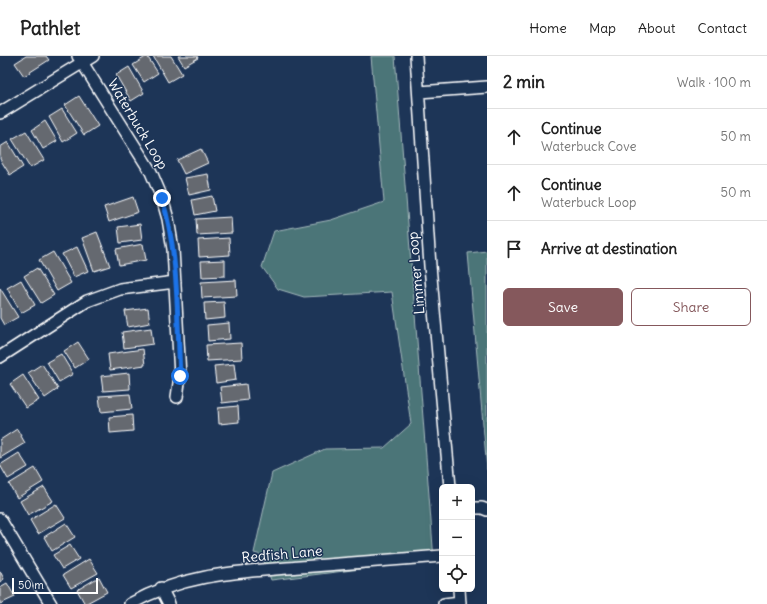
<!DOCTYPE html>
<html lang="en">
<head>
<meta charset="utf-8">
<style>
	body { margin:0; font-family:Delius,sans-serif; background:#f2f2f2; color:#222 }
	.controls { position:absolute; right:12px; bottom:12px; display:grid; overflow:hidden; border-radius:6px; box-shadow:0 4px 16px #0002 }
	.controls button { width:36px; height:36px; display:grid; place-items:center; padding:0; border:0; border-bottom:1px solid #e0e0e0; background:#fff; color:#222; font:20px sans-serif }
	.scale { position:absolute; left:12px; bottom:10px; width:86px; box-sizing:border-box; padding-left:4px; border:2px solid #fff; border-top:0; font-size:11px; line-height:14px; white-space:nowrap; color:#fff; -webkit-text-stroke:3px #1d3557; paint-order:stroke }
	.stop { position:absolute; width:12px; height:12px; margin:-9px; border:3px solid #1a73e8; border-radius:50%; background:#fff }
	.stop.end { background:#1a73e8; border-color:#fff; box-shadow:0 1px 4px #0008 }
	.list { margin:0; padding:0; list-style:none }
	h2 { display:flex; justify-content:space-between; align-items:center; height:52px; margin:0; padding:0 16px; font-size:17px }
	h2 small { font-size:13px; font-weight:400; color:#767676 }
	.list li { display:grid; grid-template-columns:26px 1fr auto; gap:12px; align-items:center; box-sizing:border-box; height:56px; padding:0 16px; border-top:1px solid #e0e0e0 }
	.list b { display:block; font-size:15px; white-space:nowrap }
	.list p { margin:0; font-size:13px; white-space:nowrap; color:#767676 }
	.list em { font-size:13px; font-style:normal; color:#767676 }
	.actions { display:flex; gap:8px; padding:12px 16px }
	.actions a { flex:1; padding:9px 0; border:1px solid #85585c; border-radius:6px; text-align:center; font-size:14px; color:#85585c }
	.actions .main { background:#85585c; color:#fff }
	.icon { flex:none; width:22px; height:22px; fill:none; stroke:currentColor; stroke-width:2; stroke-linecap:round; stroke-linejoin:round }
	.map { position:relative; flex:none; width:487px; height:548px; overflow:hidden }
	header { display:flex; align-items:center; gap:24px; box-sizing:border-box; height:56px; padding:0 20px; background:#fff; border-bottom:1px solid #e0e0e0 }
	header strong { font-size:19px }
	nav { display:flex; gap:22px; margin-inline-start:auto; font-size:14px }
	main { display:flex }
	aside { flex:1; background:#fff }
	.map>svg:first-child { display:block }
	.green { fill:#4b7478; stroke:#a5babc }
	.building { fill:#656970; stroke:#fff }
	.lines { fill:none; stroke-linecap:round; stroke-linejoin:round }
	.minor-casing { stroke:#fff; stroke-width:14 }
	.minor { stroke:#1d3557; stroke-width:11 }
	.route { stroke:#1a73e8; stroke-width:5 }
	.labels { text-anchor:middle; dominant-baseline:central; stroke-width:3; stroke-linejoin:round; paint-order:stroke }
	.street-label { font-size:14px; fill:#fff; stroke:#1d3557 }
</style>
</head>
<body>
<header>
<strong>Pathlet</strong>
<nav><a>Home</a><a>Map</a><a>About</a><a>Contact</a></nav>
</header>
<main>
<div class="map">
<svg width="487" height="548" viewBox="0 0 487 548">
	<rect width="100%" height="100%" fill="#1d3557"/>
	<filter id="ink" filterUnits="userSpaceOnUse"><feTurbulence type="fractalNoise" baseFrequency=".025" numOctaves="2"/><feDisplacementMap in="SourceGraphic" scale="8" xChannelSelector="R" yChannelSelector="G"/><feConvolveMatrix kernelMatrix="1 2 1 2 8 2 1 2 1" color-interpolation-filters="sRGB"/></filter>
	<g filter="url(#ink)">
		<path class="green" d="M 371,0 L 395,0 L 434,504 L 271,524 L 262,499 L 254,497 L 272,417 L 325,393 L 384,392 L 411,368 L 392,236 L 304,241 L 278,233 L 262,211 L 274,175 L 331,164 L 384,146 Z
			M 487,195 L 487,414 L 468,197 Z"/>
		<path class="building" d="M 26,0 L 46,0 L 49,4 L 24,20 L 15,7 Z
			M 147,0 L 158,17 L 144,26 L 133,9 Z
			M 153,0 L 171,0 L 182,18 L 168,26 Z
			M 178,0 L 197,0 L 198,2 L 184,10 Z
			M 129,11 L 144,37 L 131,45 L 116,19 Z
			M 79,40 L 98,70 L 84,79 L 65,49 Z
			M 62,53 L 77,77 L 63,86 L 49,61 Z
			M 45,65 L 57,85 L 43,93 L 32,74 Z
			M 26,75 L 44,104 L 30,112 L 12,83 Z
			M 8,86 L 23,111 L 10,119 L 0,103 L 0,91 Z
			M 201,93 L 208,107 L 184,118 L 177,104 Z
			M 208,118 L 211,134 L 189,139 L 185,122 Z
			M 212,140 L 215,155 L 195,159 L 192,144 Z
			M 133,141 L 138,156 L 109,166 L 104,151 Z
			M 231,161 L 232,177 L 197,179 L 196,163 Z
			M 140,168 L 142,184 L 120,187 L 118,171 Z
			M 97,176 L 110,210 L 94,215 L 82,182 Z
			M 229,182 L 230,199 L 199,201 L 198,184 Z
			M 143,188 L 146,204 L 119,209 L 116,193 Z
			M 77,191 L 88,215 L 74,221 L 62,198 Z
			M 53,196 L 71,227 L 57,235 L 39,204 Z
			M 225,204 L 225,220 L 202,221 L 201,205 Z
			M 37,212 L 54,239 L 41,247 L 24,220 Z
			M 21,224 L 35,249 L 21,257 L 7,232 Z
			M 236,224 L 237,240 L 202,242 L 201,226 Z
			M 0,232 L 18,261 L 4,269 L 0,262 Z
			M 224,246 L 225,262 L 205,264 L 204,247 Z
			M 148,252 L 150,267 L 128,271 L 125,255 Z
			M 229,267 L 230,283 L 208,285 L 207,269 Z
			M 151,272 L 153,288 L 124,292 L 122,276 Z
			M 78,286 L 89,303 L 75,312 L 64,295 Z
			M 241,287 L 242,303 L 207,305 L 206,289 Z
			M 143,293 L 145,309 L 110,314 L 108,298 Z
			M 61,298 L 73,318 L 59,326 L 47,306 Z
			M 42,308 L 58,333 L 45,342 L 28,317 Z
			M 234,308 L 236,324 L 216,327 L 214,310 Z
			M 129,317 L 130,333 L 103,335 L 101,320 Z
			M 23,319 L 39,344 L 26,352 L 10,328 Z
			M 246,328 L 248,344 L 222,347 L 220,331 Z
			M 130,338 L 132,353 L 101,356 L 99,340 Z
			M 238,350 L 239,366 L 219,368 L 218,352 Z
			M 132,359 L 133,375 L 110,377 L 109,361 Z
			M 17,373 L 25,387 L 0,402 L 0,384 Z
			M 19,397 L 28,411 L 8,423 L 0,409 Z
			M 35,412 L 43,426 L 17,442 L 9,428 Z
			M 44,431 L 53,445 L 28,459 L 20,445 Z
			M 56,448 L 65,462 L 38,478 L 30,464 Z
			M 66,467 L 75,481 L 52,495 L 44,481 Z
			M 70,489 L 79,503 L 62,513 L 53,499 Z
			M 89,503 L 98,517 L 71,532 L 63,519 Z
			M 0,515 L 4,523 L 0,526 Z
			M 99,521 L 107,536 L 85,548 L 77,534 Z
			M 7,527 L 15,541 L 0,548 L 0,531 Z"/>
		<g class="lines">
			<defs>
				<path id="minor" d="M 78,0 L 151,116 L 162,142 L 168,163 L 173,193 L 180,320 L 177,341
					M 416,0 L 430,210 L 450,431
					M 419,36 L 487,31
					M 0,57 L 93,0
					M 0,301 L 87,245 L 120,233 L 175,226
					M 472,452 L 482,452 L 487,454
					M 0,463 L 51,548
					M 161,532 L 169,548
					M 459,533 L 460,548
					M 130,548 C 185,517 239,516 300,511 C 347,507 395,504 442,500
					M 444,548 L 460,546"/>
			</defs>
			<use href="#minor" class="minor-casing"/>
			<use href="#minor" class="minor"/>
		</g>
	</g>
	<g class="lines" filter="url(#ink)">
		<path class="route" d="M 162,142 C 179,199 177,261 180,320"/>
	</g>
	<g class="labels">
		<g class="street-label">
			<text transform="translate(138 68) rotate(59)">Waterbuck Loop</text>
			<text transform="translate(416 217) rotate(-95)">Limmer Loop</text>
			<text transform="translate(282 498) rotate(-5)">Redfish Lane</text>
		</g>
	</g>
</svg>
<div class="controls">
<button>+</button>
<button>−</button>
<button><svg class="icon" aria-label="locate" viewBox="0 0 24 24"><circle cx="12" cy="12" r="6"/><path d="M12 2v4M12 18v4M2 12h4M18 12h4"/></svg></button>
</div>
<div class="scale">50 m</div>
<div class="stop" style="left:180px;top:320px"></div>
<div class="stop end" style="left:162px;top:142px"></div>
</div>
<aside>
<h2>2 min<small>Walk · 100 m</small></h2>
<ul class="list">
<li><svg class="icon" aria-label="ahead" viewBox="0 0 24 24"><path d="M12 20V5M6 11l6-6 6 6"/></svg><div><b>Continue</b><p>Waterbuck Cove</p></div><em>50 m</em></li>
<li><svg class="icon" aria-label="ahead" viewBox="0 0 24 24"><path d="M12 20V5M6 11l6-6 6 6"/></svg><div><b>Continue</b><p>Waterbuck Loop</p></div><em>50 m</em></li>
<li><svg class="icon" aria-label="arrive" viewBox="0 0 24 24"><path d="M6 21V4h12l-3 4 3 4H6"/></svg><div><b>Arrive at destination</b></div></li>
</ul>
<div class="actions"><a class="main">Save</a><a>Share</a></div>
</aside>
</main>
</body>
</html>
